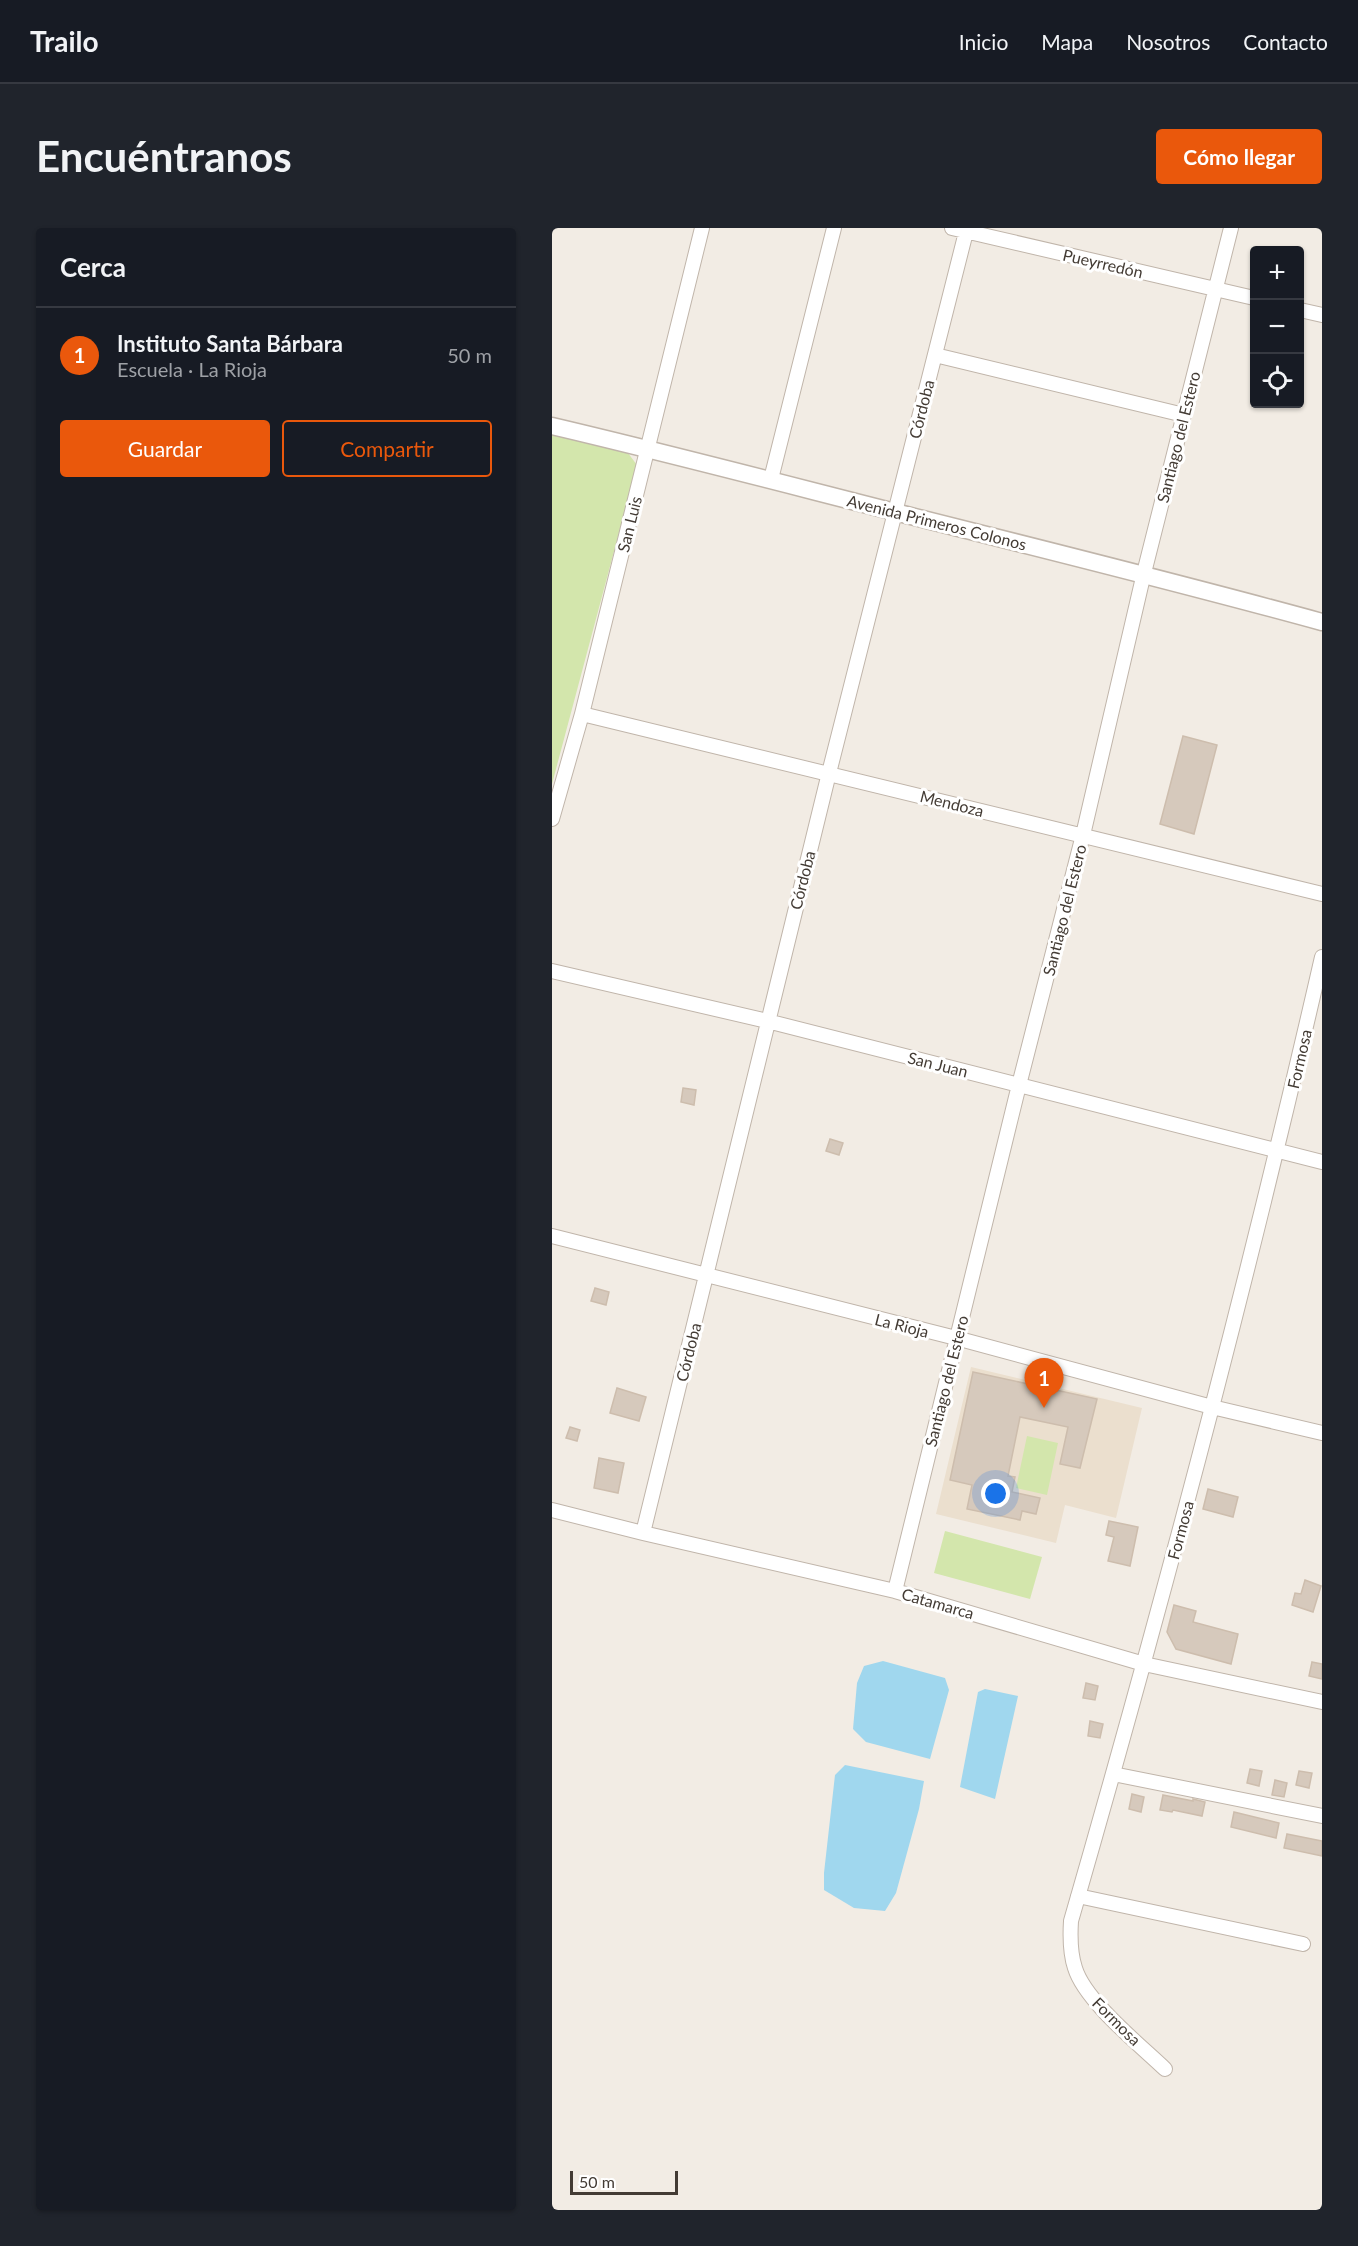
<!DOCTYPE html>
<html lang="es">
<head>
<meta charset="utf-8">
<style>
	body { margin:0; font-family:Lato,sans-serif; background:#20242c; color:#f1f3f6 }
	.controls { position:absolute; right:18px; top:18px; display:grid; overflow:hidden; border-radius:6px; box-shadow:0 2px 4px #0004 }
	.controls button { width:54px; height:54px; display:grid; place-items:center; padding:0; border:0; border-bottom:2px solid #363941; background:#171b24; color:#f1f3f6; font:30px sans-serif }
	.scale { position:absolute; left:18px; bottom:15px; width:108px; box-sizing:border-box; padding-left:6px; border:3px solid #433b34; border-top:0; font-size:16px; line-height:21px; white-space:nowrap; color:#433b34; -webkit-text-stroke:4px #fff; paint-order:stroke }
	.you { position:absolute; left:444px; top:1266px; width:21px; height:21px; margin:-15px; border:4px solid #fff; border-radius:50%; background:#1a73e8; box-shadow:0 0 0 9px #1a73e833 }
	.badge { display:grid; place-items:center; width:39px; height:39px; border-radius:50%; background:#ea580c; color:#fff; font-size:20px; font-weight:700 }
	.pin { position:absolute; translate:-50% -50px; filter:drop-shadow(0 2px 3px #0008) }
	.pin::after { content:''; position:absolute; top:32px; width:21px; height:18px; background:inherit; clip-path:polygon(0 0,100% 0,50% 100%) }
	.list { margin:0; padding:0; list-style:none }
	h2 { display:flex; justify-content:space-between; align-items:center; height:78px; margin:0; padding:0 24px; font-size:26px }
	h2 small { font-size:20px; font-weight:400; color:#9ea1a6 }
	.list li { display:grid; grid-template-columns:39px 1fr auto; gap:18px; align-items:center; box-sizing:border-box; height:96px; padding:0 24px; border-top:2px solid #363941 }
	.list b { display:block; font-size:22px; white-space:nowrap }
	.list p { margin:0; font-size:20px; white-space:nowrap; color:#9ea1a6 }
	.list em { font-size:20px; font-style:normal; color:#9ea1a6 }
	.actions { display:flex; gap:12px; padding:18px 24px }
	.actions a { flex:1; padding:14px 0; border:2px solid #ea580c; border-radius:6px; text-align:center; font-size:21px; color:#ea580c }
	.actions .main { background:#ea580c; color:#fff }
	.icon { flex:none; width:33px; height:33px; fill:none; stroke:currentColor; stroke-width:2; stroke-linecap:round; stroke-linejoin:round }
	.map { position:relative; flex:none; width:770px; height:1982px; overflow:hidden; border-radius:6px }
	header { display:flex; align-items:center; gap:36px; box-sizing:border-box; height:84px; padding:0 30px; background:#171b24; border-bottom:2px solid #363941 }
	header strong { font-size:28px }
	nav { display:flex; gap:33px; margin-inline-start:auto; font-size:21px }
	.intro { display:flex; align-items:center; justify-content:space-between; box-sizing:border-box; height:144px; padding:0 36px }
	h1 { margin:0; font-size:42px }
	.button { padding:15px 27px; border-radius:6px; background:#ea580c; color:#fff; font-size:21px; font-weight:700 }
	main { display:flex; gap:36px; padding:0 36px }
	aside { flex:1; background:#171b24; border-radius:6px; box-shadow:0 2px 4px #0004 }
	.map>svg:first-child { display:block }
	.education { fill:#ebdfce }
	.green { fill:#d3e6ac }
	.water { fill:#a0d7ee }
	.building { fill:#d6c9bc; stroke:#cdbdad; stroke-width:1.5 }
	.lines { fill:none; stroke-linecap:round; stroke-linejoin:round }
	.minor-casing { stroke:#c0b5aa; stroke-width:16 }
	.tertiary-casing { stroke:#c0b5aa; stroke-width:19 }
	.minor { stroke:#fff; stroke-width:14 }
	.tertiary { stroke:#fff; stroke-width:16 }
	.labels { text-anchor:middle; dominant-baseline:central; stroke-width:6; stroke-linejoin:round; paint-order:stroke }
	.street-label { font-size:16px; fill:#433b34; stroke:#fff }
</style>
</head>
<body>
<header>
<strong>Trailo</strong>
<nav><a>Inicio</a><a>Mapa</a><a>Nosotros</a><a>Contacto</a></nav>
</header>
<div class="intro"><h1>Encuéntranos</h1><a class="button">Cómo llegar</a></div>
<main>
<aside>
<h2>Cerca<small></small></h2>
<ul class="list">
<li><span class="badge">1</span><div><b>Instituto Santa Bárbara</b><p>Escuela · La Rioja</p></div><em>50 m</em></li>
</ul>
<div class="actions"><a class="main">Guardar</a><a>Compartir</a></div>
</aside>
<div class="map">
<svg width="770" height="1982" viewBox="0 0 770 1982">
	<rect width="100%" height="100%" fill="#f2ece4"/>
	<path class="education" d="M 419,1139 L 590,1180 L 564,1290 L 513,1277 L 504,1315 L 384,1286 Z"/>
	<path class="green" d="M 0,207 L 76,225 L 85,237 L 0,556 Z
		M 475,1208 L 506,1215 L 495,1267 L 464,1260 Z
		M 393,1303 L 490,1329 L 478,1371 L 382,1345 Z"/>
	<path class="water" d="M 331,1433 L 393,1450 L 397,1462 L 378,1531 L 314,1514 L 301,1501 L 305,1455 L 312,1438 Z
		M 433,1461 L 466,1468 L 443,1571 L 408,1559 L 426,1464 Z
		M 293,1537 L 372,1553 L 367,1581 L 344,1665 L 333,1683 L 302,1680 L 272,1662 L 272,1645 L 283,1547 Z"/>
	<path class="building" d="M 631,508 L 665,517 L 642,606 L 608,596 Z
		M 131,860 L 144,862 L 142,877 L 129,874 Z
		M 278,911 L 291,915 L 287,927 L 274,923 Z
		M 43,1060 L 57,1064 L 54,1077 L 39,1073 Z
		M 421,1144 L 545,1171 L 528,1240 L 508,1236 L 516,1199 L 468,1189 L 456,1248 L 463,1249 L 460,1264 L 488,1270 L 484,1286 L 470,1283 L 468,1292 L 415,1281 L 420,1257 L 398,1252 Z
		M 65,1160 L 94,1169 L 87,1193 L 58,1185 Z
		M 18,1199 L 28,1202 L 25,1213 L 14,1210 Z
		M 47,1230 L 72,1235 L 66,1265 L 42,1260 Z
		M 656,1261 L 686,1269 L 681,1289 L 651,1281 Z
		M 557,1293 L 586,1299 L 578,1338 L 556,1333 L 562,1309 L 554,1307 Z
		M 753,1352 L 769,1358 L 761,1384 L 740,1377 L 743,1365 L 749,1366 Z
		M 622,1377 L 644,1383 L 641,1394 L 686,1406 L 679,1436 L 624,1421 L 615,1404 Z
		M 760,1434 L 770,1436 L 770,1451 L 757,1448 Z
		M 534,1455 L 546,1458 L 543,1472 L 531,1470 Z
		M 538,1493 L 551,1496 L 548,1510 L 536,1508 Z
		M 698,1541 L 710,1543 L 707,1558 L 695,1555 Z
		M 747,1543 L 760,1545 L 757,1560 L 744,1557 Z
		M 723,1552 L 735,1555 L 732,1569 L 720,1567 Z
		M 580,1566 L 592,1569 L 589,1584 L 577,1581 Z
		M 611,1567 L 641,1573 L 641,1571 L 653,1574 L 650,1588 L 621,1582 L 620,1584 L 608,1582 Z
		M 682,1584 L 727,1595 L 724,1610 L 679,1599 Z
		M 735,1606 L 770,1613 L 770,1628 L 732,1620 Z"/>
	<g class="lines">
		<defs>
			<path id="minor" d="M 400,0 L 702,70
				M 748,82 L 770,87
				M 383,127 L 632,187
				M 219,251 L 282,0
				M 30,486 L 770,666
				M 0,591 L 30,486 L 150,0
				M 0,743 L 215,793 L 770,934
				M 0,1008 L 404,1110 L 660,1179 L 770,1205
				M 0,1282 L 91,1305 L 343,1363 L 592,1436 L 770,1474
				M 91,1305 L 277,545 L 415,0
				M 343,1363 L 467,857 L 531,607 L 592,345 L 679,0
				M 561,1546 L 770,1588
				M 526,1668 L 751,1716
				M 613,1841 C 588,1817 533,1773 523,1740 C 518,1725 518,1709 519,1693 C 611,1374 696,1053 770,729"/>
			<path id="tertiary" d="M 0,198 C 115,225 229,255 343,284 C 486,320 628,355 770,394"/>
		</defs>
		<use href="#minor" class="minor-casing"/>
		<use href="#tertiary" class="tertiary-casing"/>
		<use href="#minor" class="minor"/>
		<use href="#tertiary" class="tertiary"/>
	</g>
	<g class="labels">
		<g class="street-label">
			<text transform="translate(551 35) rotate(13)">Pueyrredón</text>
			<text transform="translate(369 181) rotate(-76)">Córdoba</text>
			<text transform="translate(626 209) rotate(-76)">Santiago del Estero</text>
			<text transform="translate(385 294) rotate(14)">Avenida Primeros Colonos</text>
			<text transform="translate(77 296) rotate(-76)">San Luis</text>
			<text transform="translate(400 575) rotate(14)">Mendoza</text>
			<text transform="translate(250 652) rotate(-76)">Córdoba</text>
			<text transform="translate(512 682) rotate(-76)">Santiago del Estero</text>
			<text transform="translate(747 831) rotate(-77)">Formosa</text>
			<text transform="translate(386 836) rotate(14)">San Juan</text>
			<text transform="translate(350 1097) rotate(14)">La Rioja</text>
			<text transform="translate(136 1124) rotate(-76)">Córdoba</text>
			<text transform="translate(394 1153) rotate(-76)">Santiago del Estero</text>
			<text transform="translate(628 1302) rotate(-75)">Formosa</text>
			<text transform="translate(386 1375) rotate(16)">Catamarca</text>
			<text transform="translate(565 1793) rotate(45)">Formosa</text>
		</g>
	</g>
</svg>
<div class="controls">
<button>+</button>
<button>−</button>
<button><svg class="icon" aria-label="locate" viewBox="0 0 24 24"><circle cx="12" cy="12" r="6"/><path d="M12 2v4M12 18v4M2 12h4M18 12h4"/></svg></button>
</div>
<div class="scale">50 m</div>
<div class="you"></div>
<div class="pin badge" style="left:492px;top:1180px">1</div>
</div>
</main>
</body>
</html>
